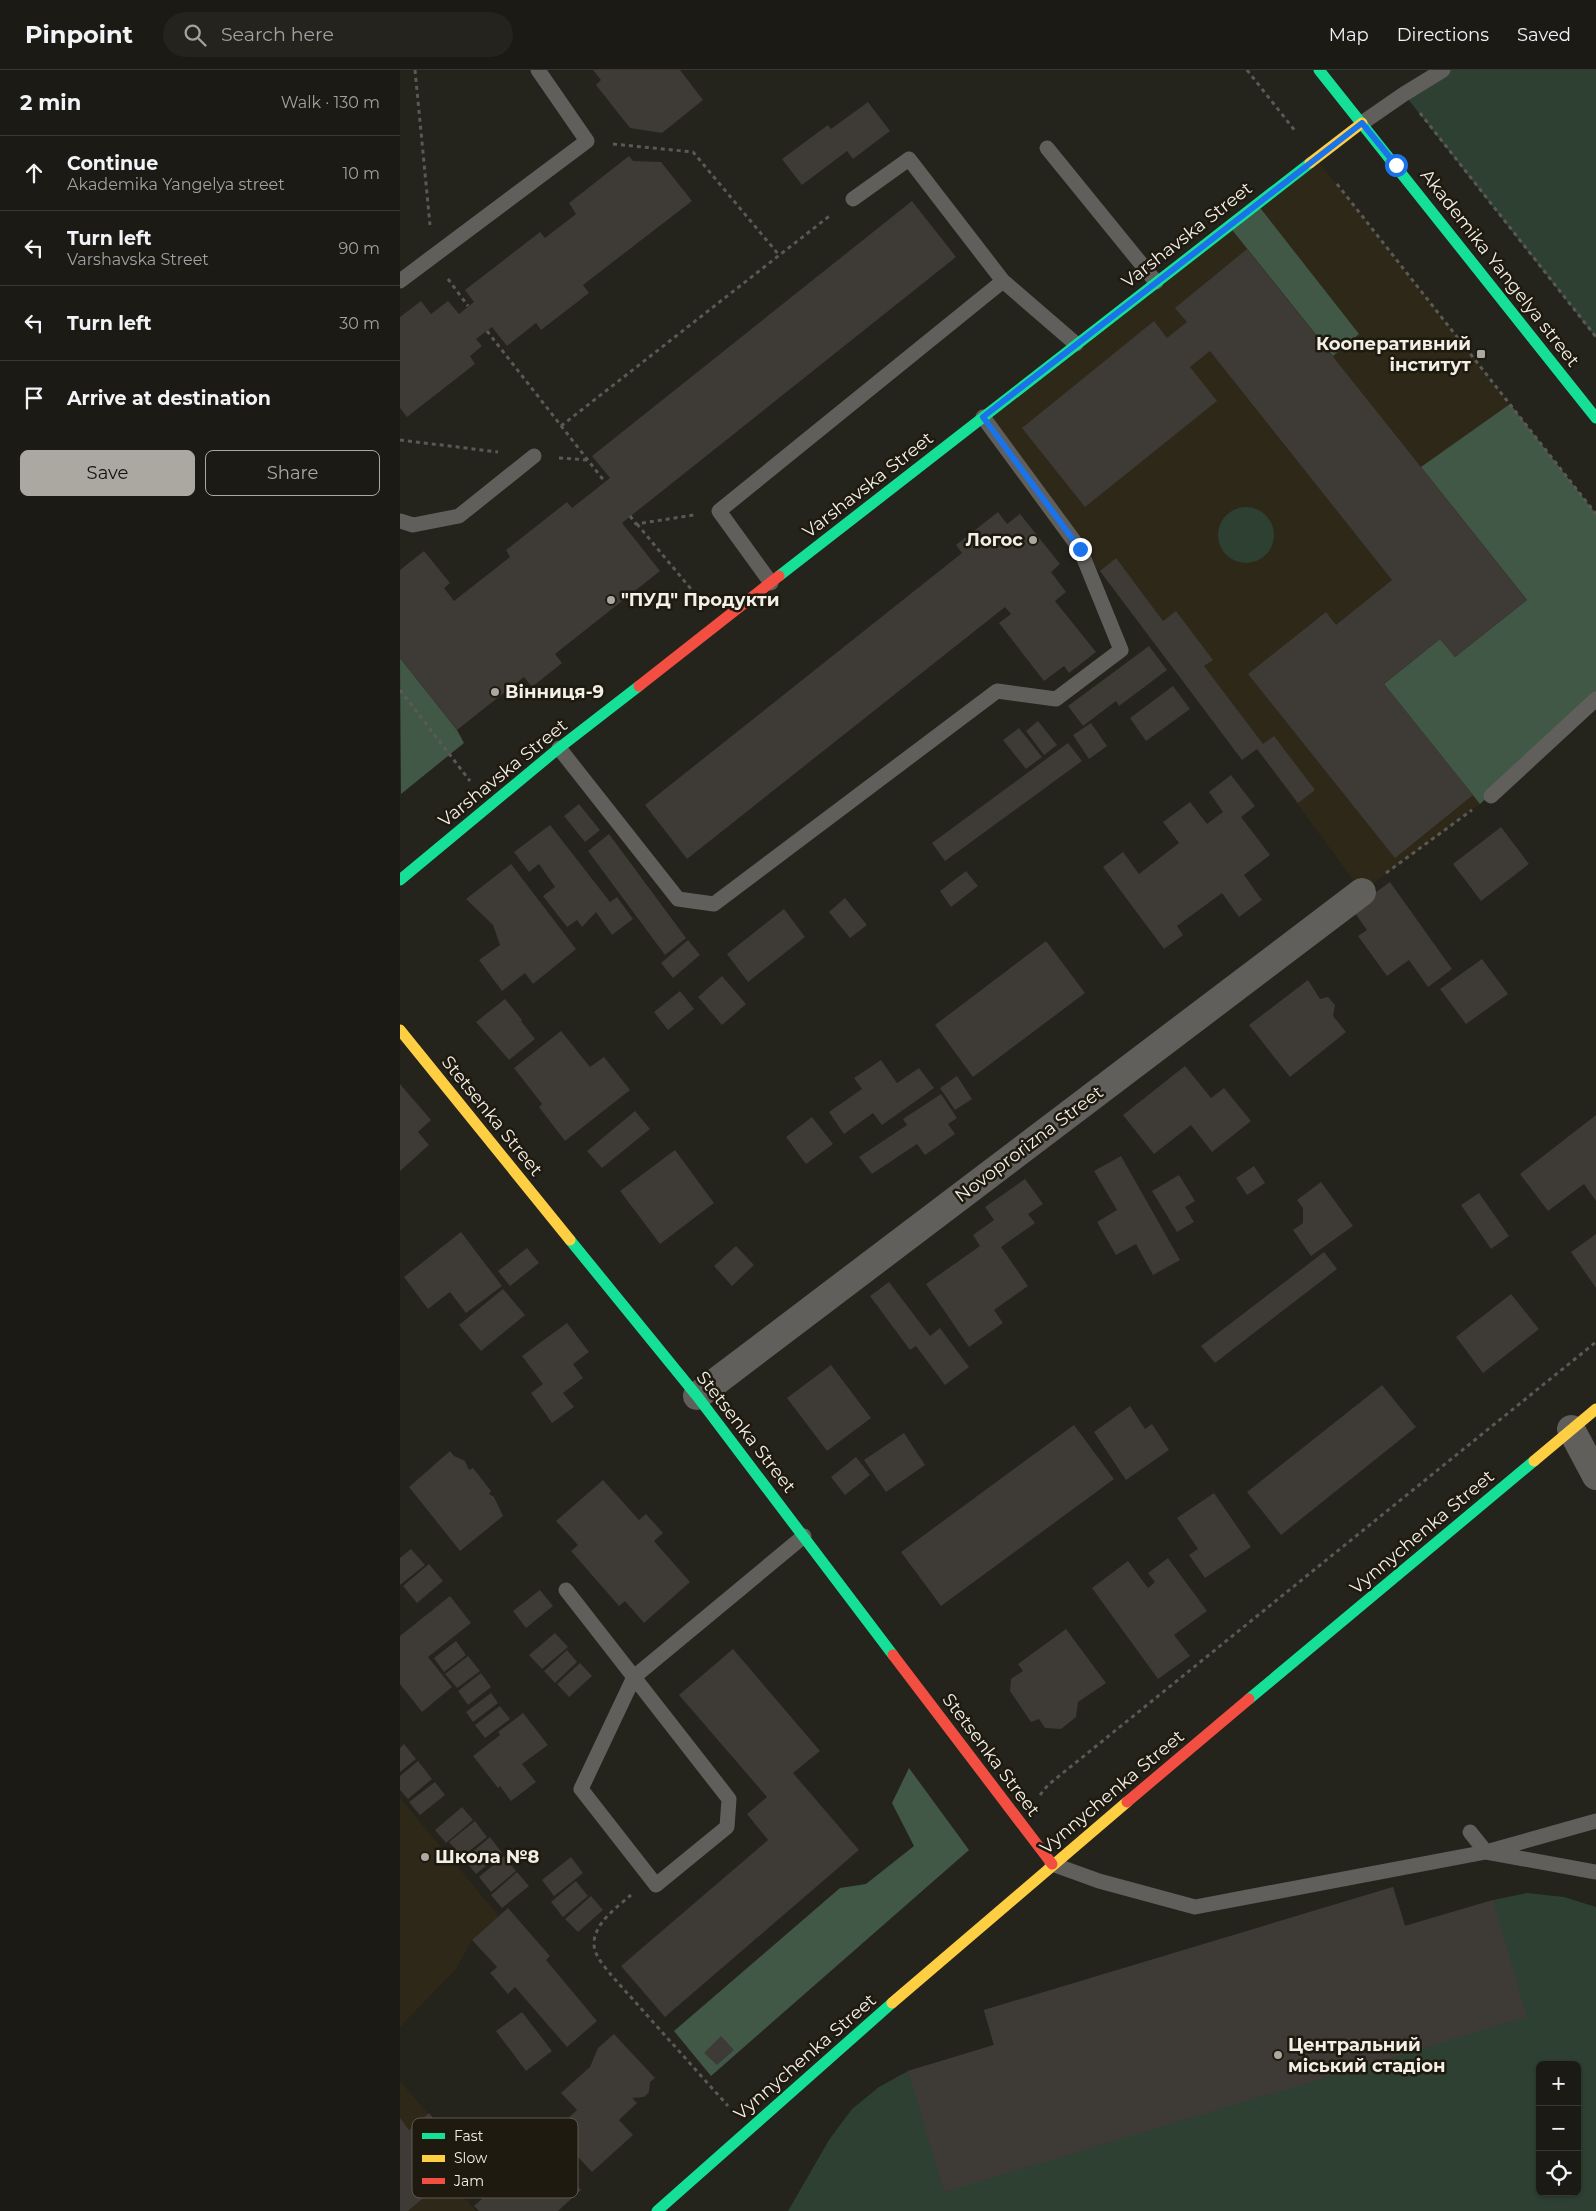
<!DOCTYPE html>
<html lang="en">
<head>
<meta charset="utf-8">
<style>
	body { margin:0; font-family:Montserrat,sans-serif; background:#24231e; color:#f1f3f6 }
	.controls { position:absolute; right:15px; bottom:15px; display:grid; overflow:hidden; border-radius:8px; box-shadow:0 1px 4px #0004 }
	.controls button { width:45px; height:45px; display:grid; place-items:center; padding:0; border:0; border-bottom:1px solid #393834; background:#1b1a15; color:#f1f3f6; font:25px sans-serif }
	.stop { position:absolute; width:15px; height:15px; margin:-11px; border:4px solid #1a73e8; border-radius:50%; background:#fff }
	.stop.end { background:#1a73e8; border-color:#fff; box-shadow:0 1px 5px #0008 }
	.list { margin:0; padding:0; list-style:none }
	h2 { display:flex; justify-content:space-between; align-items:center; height:65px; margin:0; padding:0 20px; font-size:21px }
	h2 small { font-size:16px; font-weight:400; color:#a0a1a0 }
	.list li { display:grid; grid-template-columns:32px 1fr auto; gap:15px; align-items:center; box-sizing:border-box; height:75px; padding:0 20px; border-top:1px solid #393834 }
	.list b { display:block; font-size:19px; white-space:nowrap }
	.list p { margin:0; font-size:16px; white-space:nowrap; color:#a0a1a0 }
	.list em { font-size:16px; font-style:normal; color:#a0a1a0 }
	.actions { display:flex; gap:10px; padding:15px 20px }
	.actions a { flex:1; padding:11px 0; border:1px solid #aaa8a0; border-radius:8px; text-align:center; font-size:18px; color:#aaa8a0 }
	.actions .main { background:#aaa8a0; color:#111 }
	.icon { flex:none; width:28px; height:28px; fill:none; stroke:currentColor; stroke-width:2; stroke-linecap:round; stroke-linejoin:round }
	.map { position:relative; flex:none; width:1196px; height:2141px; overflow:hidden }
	header { display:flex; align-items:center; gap:30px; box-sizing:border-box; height:70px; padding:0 25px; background:#1b1a15; border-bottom:1px solid #393834 }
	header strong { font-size:24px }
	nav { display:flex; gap:28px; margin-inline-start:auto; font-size:18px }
	.search { width:350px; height:45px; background:#24231e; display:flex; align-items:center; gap:12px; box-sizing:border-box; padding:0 18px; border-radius:28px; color:#a0a1a0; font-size:19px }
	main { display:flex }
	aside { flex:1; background:#1b1a15 }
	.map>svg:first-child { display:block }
	.built { fill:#2e2818 }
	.green { fill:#2e4031; fill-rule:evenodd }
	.forest { fill:#425846 }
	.building { fill:#3e3a36 }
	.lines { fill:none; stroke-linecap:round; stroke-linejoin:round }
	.path { stroke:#5b5954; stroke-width:3; stroke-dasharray:4 4; stroke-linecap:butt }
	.lane { stroke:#605f5b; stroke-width:15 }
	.street { stroke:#605f5b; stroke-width:28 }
	.fast { stroke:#16e098; stroke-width:11 }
	.slow { stroke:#ffcf43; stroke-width:11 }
	.jam { stroke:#f24e42; stroke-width:11 }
	.route { stroke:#1a73e8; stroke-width:6 }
	.poi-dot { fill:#aaa8a0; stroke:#1f1a0f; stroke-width:2 }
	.labels { text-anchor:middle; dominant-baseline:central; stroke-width:5; stroke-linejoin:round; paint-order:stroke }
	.street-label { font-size:18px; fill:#f2efe7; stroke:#1f1a0f }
	.poi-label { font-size:18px; font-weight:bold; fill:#f2efe7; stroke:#1f1a0f; text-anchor:start }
	.key { fill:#1f1a0f; stroke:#5e5a50; stroke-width:1 }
	.key-label { font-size:14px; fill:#f2efe7 }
</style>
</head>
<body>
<header>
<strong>Pinpoint</strong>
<div class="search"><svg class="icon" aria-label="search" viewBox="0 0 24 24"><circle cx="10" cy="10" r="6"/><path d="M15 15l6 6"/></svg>Search here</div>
<nav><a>Map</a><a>Directions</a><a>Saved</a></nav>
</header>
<main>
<aside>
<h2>2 min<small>Walk · 130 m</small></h2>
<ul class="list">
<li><svg class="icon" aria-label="ahead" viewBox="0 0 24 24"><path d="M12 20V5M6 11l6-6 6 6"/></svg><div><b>Continue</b><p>Akademika Yangelya street</p></div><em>10 m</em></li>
<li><svg class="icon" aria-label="left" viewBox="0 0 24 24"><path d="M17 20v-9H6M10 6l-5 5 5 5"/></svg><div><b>Turn left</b><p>Varshavska Street</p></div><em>90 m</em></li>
<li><svg class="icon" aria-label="left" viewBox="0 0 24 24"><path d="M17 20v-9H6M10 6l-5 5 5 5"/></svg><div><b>Turn left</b></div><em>30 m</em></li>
<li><svg class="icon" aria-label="arrive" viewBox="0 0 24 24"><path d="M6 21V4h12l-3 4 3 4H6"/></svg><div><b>Arrive at destination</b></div></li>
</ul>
<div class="actions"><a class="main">Save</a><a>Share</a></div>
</aside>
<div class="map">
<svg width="1196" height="2141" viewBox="0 0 1196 2141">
	<rect width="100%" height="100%" fill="#24231c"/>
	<path class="built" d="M 916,88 L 1196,444 L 1091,726 L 962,822 L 857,679 L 842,690 L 700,501 L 680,479 L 583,347 Z
		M 0,1728 L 99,1846 L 72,1870 L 56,1899 L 0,1957 Z
		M 0,2011 L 68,2090 L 47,2108 L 76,2141 L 0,2141 Z"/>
	<path class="green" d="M 1043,0 L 1196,0 L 1196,268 L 1004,24 Z
		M818 465a28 28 0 1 1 56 0a28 28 0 1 1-56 0Z
		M 993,1817 L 1005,1856 L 1093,1830 L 1127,1823 L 1164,1827 L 1196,1837 L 1196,2141 L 388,2141 L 429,2070 L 452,2039 L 479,2017 L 508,2001 L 594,1975 L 584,1940 ZM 1140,1995 L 1177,1995 L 1177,2122 L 1140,2122 Z"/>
	<path class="forest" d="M 857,134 L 959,264 L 933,286 L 829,156 Z
		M 1110,334 L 1196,444 L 1196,629 L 1080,734 L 984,614 L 1040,569 L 1055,587 L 1127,530 L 1021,397 Z
		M 0,588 L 57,660 L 64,673 L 1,724 Z
		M 509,1698 L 569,1780 L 311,2006 L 274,1961 L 440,1818 L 466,1814 L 514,1776 L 492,1733 Z"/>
	<path class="building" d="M 193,0 L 280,0 L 303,30 L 262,63 L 230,58 L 196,15 L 201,10 Z
		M 468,32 L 490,61 L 453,89 L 447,81 L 402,115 L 382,89 L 428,55 L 431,59 Z
		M 229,86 L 233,91 L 261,92 L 292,131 L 183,215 L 189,223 L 141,260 L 136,253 L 107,276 L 92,257 L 76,269 L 82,276 L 70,286 L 75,294 L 7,347 L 0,338 L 0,247 L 21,231 L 31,244 L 48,231 L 59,244 L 74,232 L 65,220 L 140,162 L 145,168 L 176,144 L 169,133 Z
		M 512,131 L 556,187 L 222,453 L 260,501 L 155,584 L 162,593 L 132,617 L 124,607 L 57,660 L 0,588 L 0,500 L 24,481 L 50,513 L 44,518 L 54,531 L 110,487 L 106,480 L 167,432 L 172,438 L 210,408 L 192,386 Z
		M 847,179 L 1127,530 L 1055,587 L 1040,569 L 984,614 L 1073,725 L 995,788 L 848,604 L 926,542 L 936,555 L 992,510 L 810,281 L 790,297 L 817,331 L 685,437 L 622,358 L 754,251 L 767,268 L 787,252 L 775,238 Z
		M 598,442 L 607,454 L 620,444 L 660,494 L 651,502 L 666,522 L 655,531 L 696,582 L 669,603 L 664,596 L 644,611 L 599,553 L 611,544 L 605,537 L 287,789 L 245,735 L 562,483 L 556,475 Z
		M 716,488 L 763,551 L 776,541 L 813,590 L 804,596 L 863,674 L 874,666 L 915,720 L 898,733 L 857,679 L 842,690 L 700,501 Z
		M 749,576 L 767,600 L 719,636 L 716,631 L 683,656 L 668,636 Z
		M 773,616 L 790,639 L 746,671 L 730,648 Z
		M 638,651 L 657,675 L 644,685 L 626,661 Z
		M 691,653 L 707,676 L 689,689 L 673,665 Z
		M 619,658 L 642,687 L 626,699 L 603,670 Z
		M 668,673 L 682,691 L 545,791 L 532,773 Z
		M 831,705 L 855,736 L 841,747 L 870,785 L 844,805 L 862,830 L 839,847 L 822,823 L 777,856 L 783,865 L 764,879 L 703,797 L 723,782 L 739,804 L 779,773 L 763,752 L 790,732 L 807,754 L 823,742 L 809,722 Z
		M 179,734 L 200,760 L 185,772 L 164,746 Z
		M 150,755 L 210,832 L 217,827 L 233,849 L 212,865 L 196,842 L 182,857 L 177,850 L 167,857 L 143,826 L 155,817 L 139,794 L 129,802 L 114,782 Z
		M 1101,757 L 1129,794 L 1081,831 L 1053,794 Z
		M 209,764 L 286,868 L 265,885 L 188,781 Z
		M 111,794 L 176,879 L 133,914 L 125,903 L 102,921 L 79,890 L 100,875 L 93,855 L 66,829 Z
		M 566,801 L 578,816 L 551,837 L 540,821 Z
		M 990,812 L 1052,899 L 1028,917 L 1009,890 L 987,906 L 958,866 L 967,860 L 952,839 Z
		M 445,828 L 467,855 L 450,868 L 429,842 Z
		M 384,839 L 405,867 L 348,912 L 327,884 Z
		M 288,870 L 300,885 L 273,908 L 261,893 Z
		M 646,871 L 685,923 L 573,1007 L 535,955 Z
		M 1082,889 L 1108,924 L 1066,954 L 1040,919 Z
		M 322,906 L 346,934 L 322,955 L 298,927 Z
		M 908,910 L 920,929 L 928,927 L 935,935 L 933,946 L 946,962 L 890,1007 L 849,955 Z
		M 280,921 L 294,939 L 268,960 L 254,942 Z
		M 105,929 L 122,950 L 121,951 L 135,969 L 109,990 L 76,952 Z
		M 161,961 L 190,997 L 204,987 L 230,1020 L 165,1071 L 139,1037 L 142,1034 L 114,998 Z
		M 481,990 L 497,1013 L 519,998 L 534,1018 L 482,1055 L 473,1043 L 444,1064 L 429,1042 L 462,1019 L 454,1008 Z
		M 785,996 L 811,1028 L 824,1018 L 851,1051 L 812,1082 L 791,1055 L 754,1084 L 723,1045 Z
		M 557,1006 L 572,1029 L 555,1040 L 540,1018 Z
		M 0,1014 L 31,1050 L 18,1062 L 29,1075 L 0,1101 Z
		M 541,1024 L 557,1048 L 548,1054 L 555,1064 L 525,1085 L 517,1074 L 472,1104 L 459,1087 L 507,1055 L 503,1049 Z
		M 235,1041 L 250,1059 L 202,1098 L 187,1081 Z
		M 1196,1045 L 1196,1131 L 1184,1114 L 1148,1141 L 1120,1104 Z
		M 412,1047 L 433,1074 L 406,1094 L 386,1067 Z
		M 275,1080 L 314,1133 L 260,1174 L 220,1121 Z
		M 721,1086 L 780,1190 L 753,1205 L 736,1174 L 716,1185 L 697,1152 L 717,1140 L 694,1101 Z
		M 854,1096 L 865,1113 L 847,1125 L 836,1108 Z
		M 779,1105 L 795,1131 L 785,1137 L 794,1152 L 777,1162 L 752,1121 Z
		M 625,1109 L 643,1134 L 628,1144 L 635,1153 L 601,1177 L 628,1216 L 594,1240 L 603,1253 L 569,1277 L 526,1214 L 580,1176 L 573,1165 L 594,1150 L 585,1137 Z
		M 921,1112 L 953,1156 L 911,1186 L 893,1160 L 903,1153 L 903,1138 L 897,1130 Z
		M 1079,1123 L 1109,1166 L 1091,1179 L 1061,1135 Z
		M 61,1162 L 102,1216 L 66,1243 L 50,1222 L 28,1239 L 4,1207 Z
		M 1196,1164 L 1196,1218 L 1171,1182 Z
		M 336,1176 L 354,1195 L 332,1216 L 314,1196 Z
		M 127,1178 L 139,1193 L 110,1216 L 98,1201 Z
		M 924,1182 L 937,1199 L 815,1293 L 801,1276 Z
		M 489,1212 L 530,1266 L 540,1258 L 569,1297 L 545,1315 L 516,1276 L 510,1280 L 470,1226 Z
		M 103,1219 L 125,1245 L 81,1281 L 59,1255 Z
		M 1111,1224 L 1139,1259 L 1083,1303 L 1056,1267 Z
		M 167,1253 L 189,1282 L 173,1294 L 183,1308 L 163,1323 L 174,1337 L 152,1353 L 131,1323 L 143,1314 L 122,1286 Z
		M 431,1295 L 471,1348 L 427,1381 L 387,1328 Z
		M 982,1315 L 1016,1357 L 881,1465 L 847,1422 Z
		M 730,1336 L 745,1359 L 752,1354 L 769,1380 L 726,1410 L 694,1362 Z
		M 674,1355 L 714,1409 L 541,1536 L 501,1482 Z
		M 504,1363 L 525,1395 L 486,1422 L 464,1390 Z
		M 50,1381 L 54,1386 L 65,1391 L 69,1400 L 73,1398 L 91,1421 L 89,1424 L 94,1427 L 103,1446 L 60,1481 L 9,1417 Z
		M 456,1387 L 470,1405 L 445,1425 L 431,1407 Z
		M 203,1410 L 239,1450 L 246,1444 L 263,1463 L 254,1471 L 290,1512 L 244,1553 L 225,1531 L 219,1536 L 171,1481 L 178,1475 L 156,1451 Z
		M 814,1423 L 851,1477 L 805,1508 L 789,1485 L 798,1479 L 777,1448 Z
		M 11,1479 L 25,1495 L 0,1515 L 0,1488 Z
		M 768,1488 L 807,1541 L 774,1565 L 790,1586 L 758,1609 L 692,1518 L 728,1491 L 748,1518 L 755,1512 L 748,1503 Z
		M 29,1494 L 43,1511 L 17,1533 L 3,1516 Z
		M 140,1520 L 153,1536 L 126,1558 L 113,1541 Z
		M 50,1526 L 71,1553 L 28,1587 L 52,1617 L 22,1642 L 0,1614 L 0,1566 Z
		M 666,1559 L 706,1613 L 678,1632 L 676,1647 L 661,1659 L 645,1658 L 639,1649 L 631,1652 L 610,1621 L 611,1609 L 623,1601 L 618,1594 Z
		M 155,1563 L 168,1577 L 142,1599 L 129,1585 Z
		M 56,1571 L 66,1585 L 44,1602 L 34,1588 Z
		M 333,1579 L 420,1681 L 393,1703 L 459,1780 L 265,1947 L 221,1896 L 368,1770 L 347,1744 L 367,1727 L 279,1625 Z
		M 167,1580 L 177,1592 L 155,1613 L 144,1601 Z
		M 68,1586 L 80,1601 L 57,1618 L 45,1604 Z
		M 180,1593 L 192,1606 L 169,1627 L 157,1614 Z
		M 81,1603 L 91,1617 L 68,1635 L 58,1621 Z
		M 91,1623 L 98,1633 L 73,1652 L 66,1642 Z
		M 100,1636 L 110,1649 L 85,1668 L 75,1655 Z
		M 123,1643 L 148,1675 L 122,1694 L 136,1712 L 111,1731 L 100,1716 L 98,1718 L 73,1686 L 100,1665 L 98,1662 Z
		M 4,1674 L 16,1689 L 0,1702 L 0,1678 Z
		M 18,1691 L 32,1709 L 8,1729 L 0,1720 L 0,1706 Z
		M 35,1712 L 45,1725 L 20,1745 L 9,1732 Z
		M 62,1737 L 73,1750 L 46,1773 L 35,1760 Z
		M 75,1751 L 87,1767 L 62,1787 L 49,1772 Z
		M 90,1767 L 102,1783 L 76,1804 L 64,1789 Z
		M 104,1786 L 116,1801 L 91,1822 L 79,1807 Z
		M 171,1787 L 183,1803 L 154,1826 L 142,1810 Z
		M 117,1802 L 129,1816 L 102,1838 L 91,1825 Z
		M 176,1811 L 188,1826 L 163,1847 L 151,1832 Z
		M 993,1817 L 1005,1856 L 1093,1830 L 1127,1947 L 544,2122 L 508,2001 L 594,1975 L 584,1940 Z
		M 191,1826 L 203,1840 L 178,1862 L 165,1849 Z
		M 108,1838 L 150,1886 L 146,1890 L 197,1951 L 167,1977 L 115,1917 L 108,1924 L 90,1903 L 97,1897 L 72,1870 Z
		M 122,1942 L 152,1981 L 126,2001 L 96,1961 Z
		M 214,1964 L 255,2008 L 250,2012 L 249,2022 L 244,2027 L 232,2028 L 237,2033 L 219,2050 L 233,2065 L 192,2102 L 154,2061 L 177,2040 L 161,2023 L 190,1997 L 198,1978 Z
		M 321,1966 L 334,1980 L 317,1995 L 304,1983 Z
		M 29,2043 L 68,2090 L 8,2141 L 0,2141 L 0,2048 L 9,2060 Z
		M 116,2058 L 132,2076 L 125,2083 L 144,2103 L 155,2092 L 181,2120 L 158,2141 L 79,2141 L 74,2136 L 84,2127 L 65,2106 L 78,2093 L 70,2083 L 87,2067 L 96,2077 Z"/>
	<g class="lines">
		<path class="path" d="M 15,0 L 30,155
			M 847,0 L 896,62
			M 1020,43 L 1196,267
			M 213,74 L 293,82 L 379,185
			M 937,114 L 1196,444
			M 48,209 L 68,236
			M 87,261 L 205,412
			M 161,356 L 432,144
			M 0,370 L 98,382
			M 159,388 L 188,390
			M 230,446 L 236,454 L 294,445
			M 237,454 L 296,525
			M 0,620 L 70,711
			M 986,803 L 1072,740
			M 640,1725 L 648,1715 L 1196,1272
			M 231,1825 C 217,1837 193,1854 194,1875 C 195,1887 205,1897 212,1906 L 328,2036"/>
		<path class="lane" d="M 962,53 L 1004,24 L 1043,0
			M 647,78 L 756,212
			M 453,129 L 509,89 L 603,211
			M 0,211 L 187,71 L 138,0
			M 0,451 L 13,455 L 59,446 L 134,386
			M 371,513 L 319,441 L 603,211 L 676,274
			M 159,678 L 278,829 L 314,834 L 597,621 L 656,629 L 721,580 L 680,479 L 583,347
			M 1091,726 L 1196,629
			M 166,1520 L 329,1729 L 327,1757 L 256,1815 L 181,1719 L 234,1607 L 404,1466
			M 1070,1762 L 1086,1782 L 1196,1802
			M 652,1794 L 699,1811 L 795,1837 L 1086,1782 L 1196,1751"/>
		<path class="street" d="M 297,1326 L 962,822
			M 1171,1359 L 1196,1406"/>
		<path class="fast" d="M 919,0 L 1196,348
			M 379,506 L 910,93
			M 0,810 L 159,678 L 239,616
			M 170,1170 L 297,1326 L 493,1585
			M 849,1629 L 1134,1391
			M 257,2141 L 492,1933"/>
		<path class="slow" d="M 910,93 L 962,53
			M 0,960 L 170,1170
			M 1134,1391 L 1196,1339
			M 492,1933 L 727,1732"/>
		<path class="jam" d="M 239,616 L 379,506
			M 493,1585 L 652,1794
			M 727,1732 L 849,1629"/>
	</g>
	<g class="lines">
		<path class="route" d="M 680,479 L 583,347 L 962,53 L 996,95"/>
	</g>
	<g class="poi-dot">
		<rect x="1076" y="279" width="10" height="10" rx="2.5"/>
		<circle cx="633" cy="470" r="5"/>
		<circle cx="211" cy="530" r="5"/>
		<circle cx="95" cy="622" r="5"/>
		<circle cx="25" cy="1787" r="5"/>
		<circle cx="878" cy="1985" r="5"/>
	</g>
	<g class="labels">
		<g class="street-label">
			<text transform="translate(787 165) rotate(-38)">Varshavska Street</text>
			<text transform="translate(1100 198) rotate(52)">Akademika Yangelya street</text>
			<text transform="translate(468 415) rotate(-38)">Varshavska Street</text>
			<text transform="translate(103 703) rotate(-39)">Varshavska Street</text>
			<text transform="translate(92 1046) rotate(51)">Stetsenka Street</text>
			<text transform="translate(629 1074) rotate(-37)">Novoprorizna Street</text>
			<text transform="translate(346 1362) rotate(52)">Stetsenka Street</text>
			<text transform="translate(1022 1462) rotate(-40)">Vynnychenka Street</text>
			<text transform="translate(591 1685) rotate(53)">Stetsenka Street</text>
			<text transform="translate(712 1722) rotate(-40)">Vynnychenka Street</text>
			<text transform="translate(405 1987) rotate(-41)">Vynnychenka Street</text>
		</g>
		<g class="poi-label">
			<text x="1071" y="274" text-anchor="end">Кооперативний<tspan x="1071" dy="21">інститут</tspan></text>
			<text x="623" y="470" text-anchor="end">Логос</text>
			<text x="221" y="530">"ПУД" Продукти</text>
			<text x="105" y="622">Вінниця-9</text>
			<text x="35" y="1787">Школа №8</text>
			<text x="888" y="1975">Центральний<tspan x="888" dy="21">міський стадіон</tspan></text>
		</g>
	</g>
	<rect x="12" y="2048" width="166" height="80" rx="8" class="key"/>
	<rect x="22" y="2063" width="23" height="6" fill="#16e098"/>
	<rect x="22" y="2085" width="23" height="7" fill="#ffcf43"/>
	<rect x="22" y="2108" width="23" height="6" fill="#f24e42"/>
	<g class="key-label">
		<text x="54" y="2071">Fast</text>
		<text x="54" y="2093">Slow</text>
		<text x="54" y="2116">Jam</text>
	</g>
</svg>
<div class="controls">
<button>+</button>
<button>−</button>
<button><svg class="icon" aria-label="locate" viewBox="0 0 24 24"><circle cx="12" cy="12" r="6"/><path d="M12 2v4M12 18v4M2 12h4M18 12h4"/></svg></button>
</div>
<div class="stop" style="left:996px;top:95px"></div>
<div class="stop end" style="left:680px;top:479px"></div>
</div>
</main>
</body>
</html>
